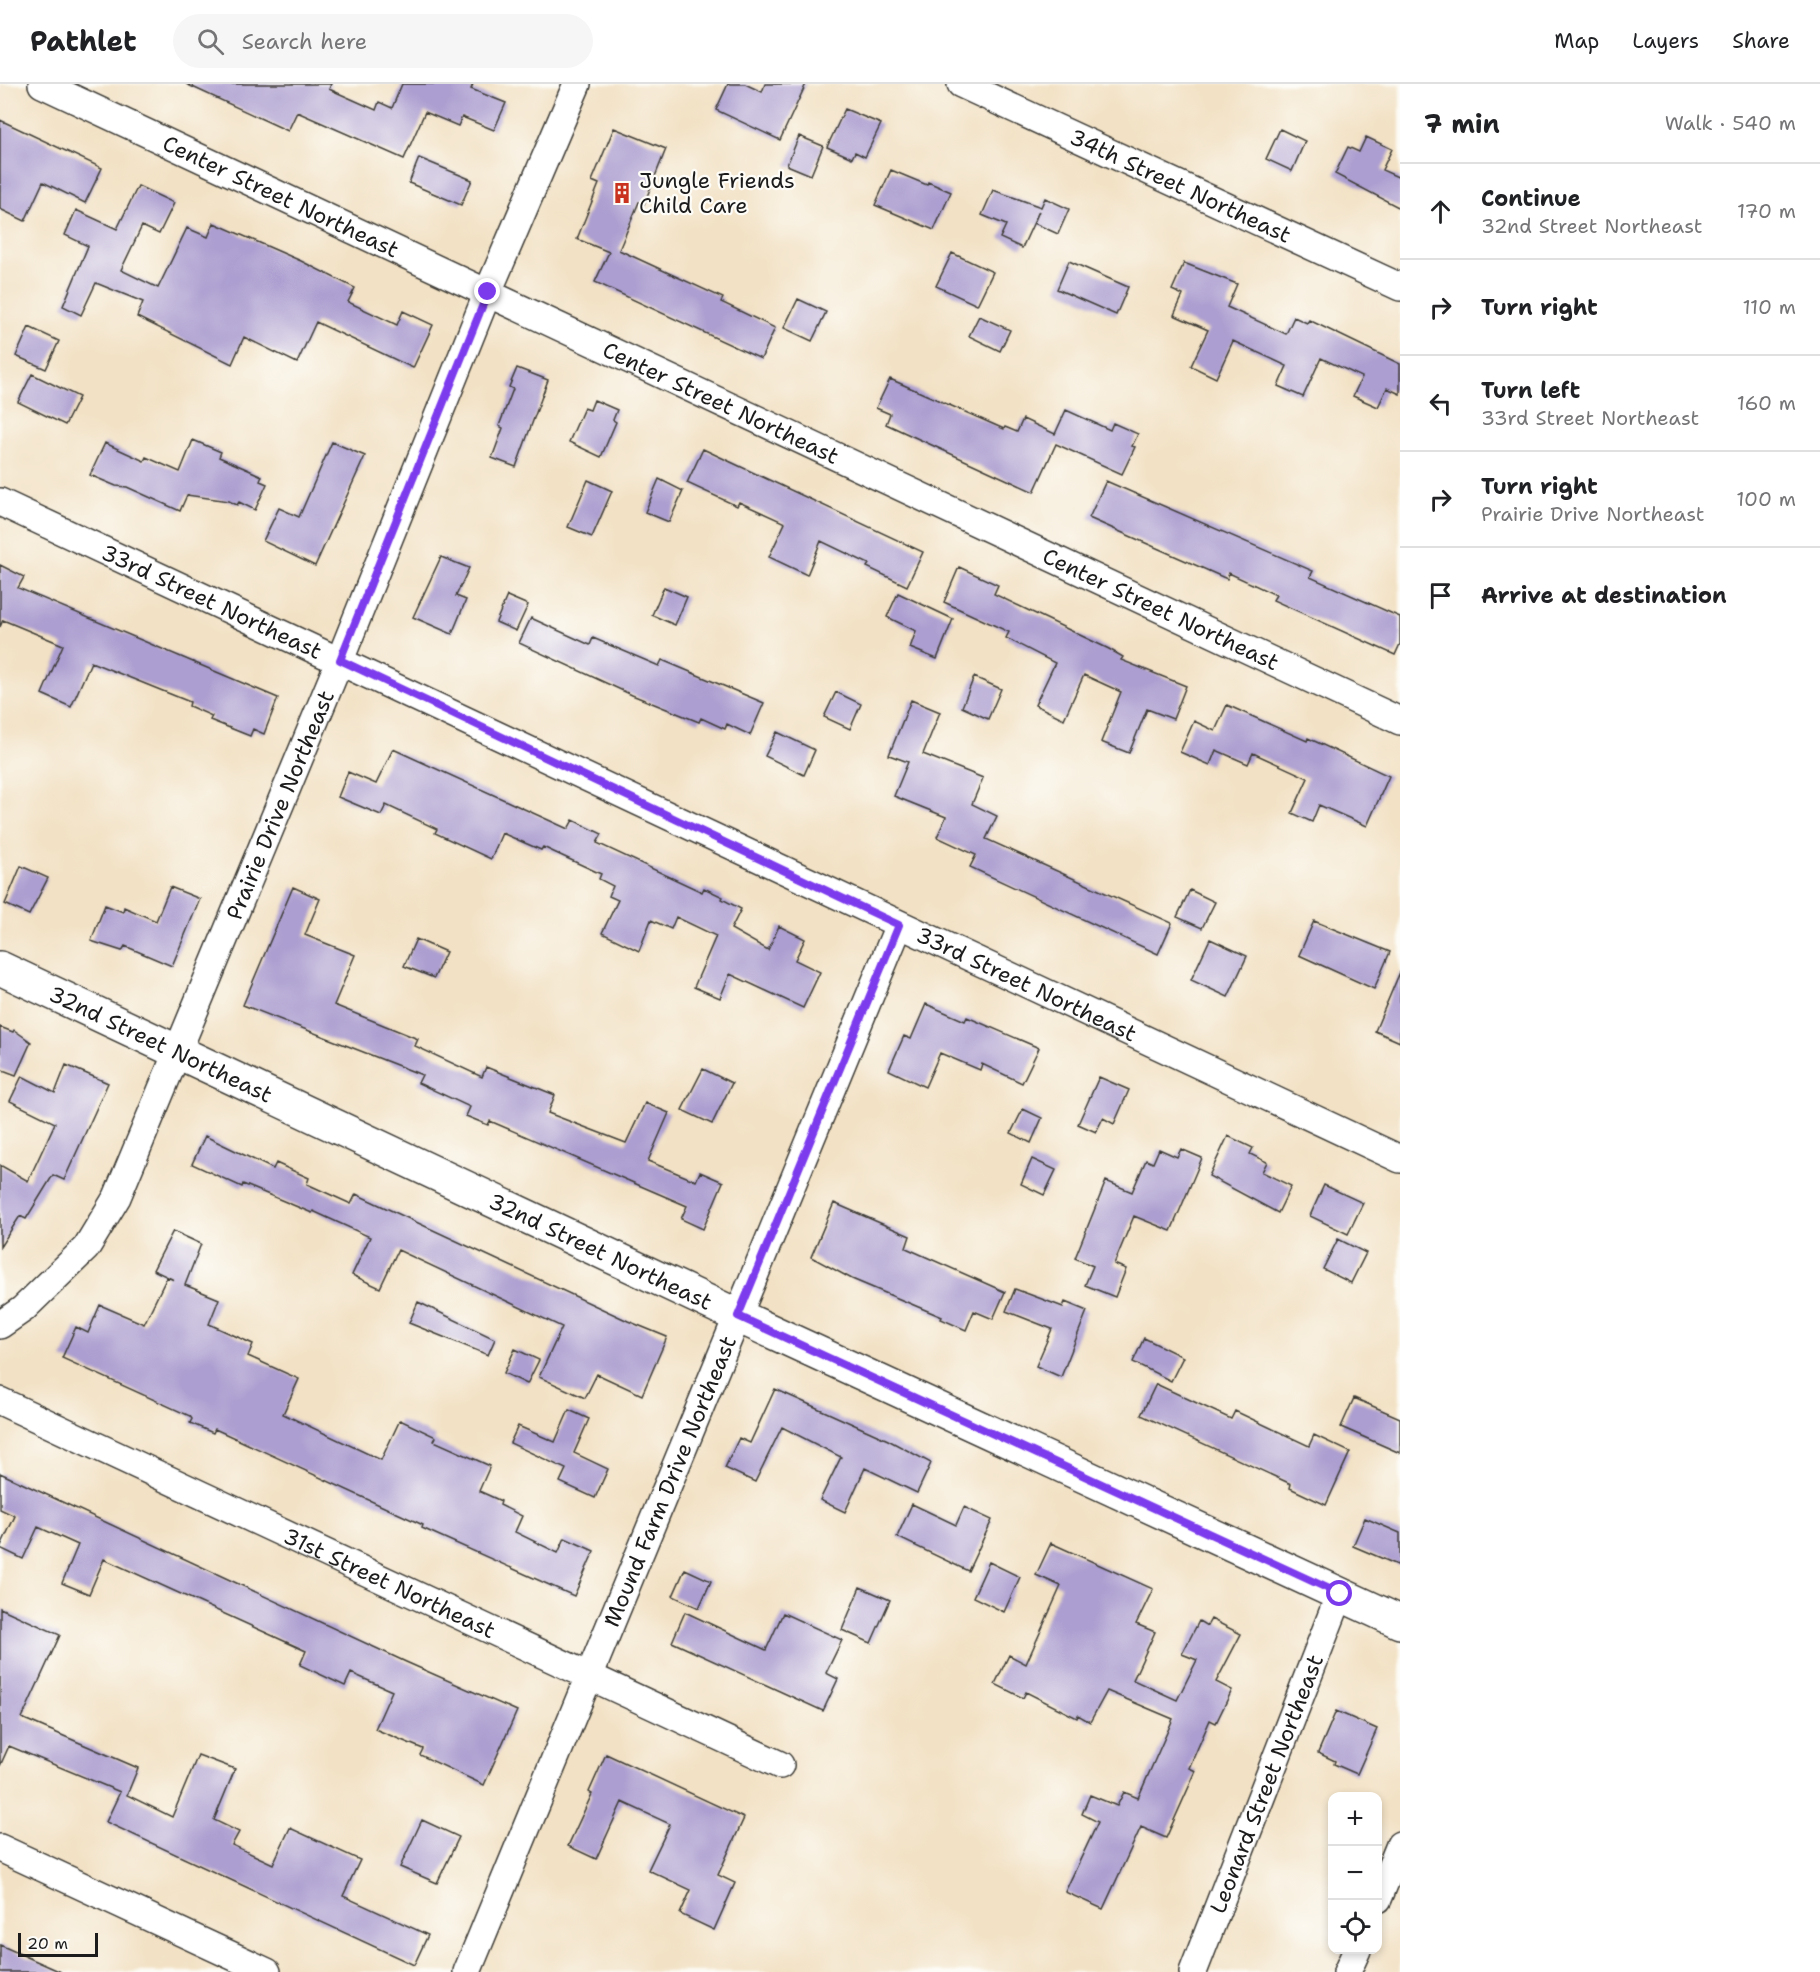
<!DOCTYPE html>
<html lang="en">
<head>
<meta charset="utf-8">
<style>
	body { margin:0; font-family:"Shantell Sans",sans-serif; background:#f6f6f6; color:#202124 }
	.controls { position:absolute; right:18px; bottom:18px; display:grid; overflow:hidden; border-radius:12px; box-shadow:0 3px 9px #0003 }
	.controls button { width:54px; height:54px; display:grid; place-items:center; padding:0; border:0; border-bottom:2px solid #e0e0e0; background:#fff; color:#202124; font:30px sans-serif }
	.scale { position:absolute; left:18px; bottom:15px; width:80px; box-sizing:border-box; padding-left:6px; border:3px solid #1c1c1c; border-top:0; font-size:16px; line-height:21px; white-space:nowrap; color:#1c1c1c; -webkit-text-stroke:4px #fdfcf7; paint-order:stroke }
	.stop { position:absolute; width:18px; height:18px; margin:-14px; border:4px solid #7c3aed; border-radius:50%; background:#fff }
	.stop.end { background:#7c3aed; border-color:#fff; box-shadow:0 2px 6px #0008 }
	.list { margin:0; padding:0; list-style:none }
	h2 { display:flex; justify-content:space-between; align-items:center; height:78px; margin:0; padding:0 24px; font-size:26px }
	h2 small { font-size:20px; font-weight:400; color:#757577 }
	.list li { display:grid; grid-template-columns:39px 1fr auto; gap:18px; align-items:center; box-sizing:border-box; height:96px; padding:0 24px; border-top:2px solid #e0e0e0 }
	.list b { display:block; font-size:22px; white-space:nowrap }
	.list p { margin:0; font-size:20px; white-space:nowrap; color:#757577 }
	.list em { font-size:20px; font-style:normal; color:#757577 }
	.icon { flex:none; width:33px; height:33px; fill:none; stroke:currentColor; stroke-width:2; stroke-linecap:round; stroke-linejoin:round }
	.map { position:relative; flex:none; width:1400px; height:1888px; overflow:hidden }
	header { display:flex; align-items:center; gap:36px; box-sizing:border-box; height:84px; padding:0 30px; background:#fff; border-bottom:2px solid #e0e0e0 }
	header strong { font-size:28px }
	nav { display:flex; gap:33px; margin-inline-start:auto; font-size:21px }
	.search { width:420px; height:54px; background:#f6f6f6; display:flex; align-items:center; gap:15px; box-sizing:border-box; padding:0 21px; border-radius:33px; color:#757577; font-size:22px }
	main { display:flex }
	aside { flex:1; background:#fff }
	.map>svg:first-child { display:block }
	.building { fill:#ac9ed0 }
	.lines { fill:none; stroke-linecap:round; stroke-linejoin:round }
	.minor-casing { stroke:#3c3a35; stroke-width:30 }
	.major-casing { stroke:#3c3a35; stroke-width:36 }
	.minor { stroke:#fff; stroke-width:27 }
	.major { stroke:#fff; stroke-width:33 }
	.route { stroke:#7c3aed; stroke-width:8 }
	.labels { text-anchor:middle; dominant-baseline:central; stroke-width:4.5; stroke-linejoin:round; paint-order:stroke }
	.poi-label { font-size:22px; fill:#1c1c1c; stroke:#fdfcf7; text-anchor:start }
	.street-label { font-size:22px; fill:#1c1c1c; stroke:#fdfcf7 }
</style>
</head>
<body>
<header>
<strong>Pathlet</strong>
<div class="search"><svg class="icon" aria-label="search" viewBox="0 0 24 24"><circle cx="10" cy="10" r="6"/><path d="M15 15l6 6"/></svg>Search here</div>
<nav><a>Map</a><a>Layers</a><a>Share</a></nav>
</header>
<main>
<div class="map">
<svg width="1400" height="1888" viewBox="0 0 1400 1888">
	<rect width="100%" height="100%" fill="#fdfcf7"/>
	<filter id="ink" filterUnits="userSpaceOnUse"><feTurbulence type="fractalNoise" baseFrequency=".0167" numOctaves="2"/><feDisplacementMap in="SourceGraphic" scale="12" xChannelSelector="R" yChannelSelector="G"/><feConvolveMatrix kernelMatrix="1 2 1 2 8 2 1 2 1" color-interpolation-filters="sRGB"/></filter>
	<filter id="wash" filterUnits="userSpaceOnUse"><feTurbulence type="fractalNoise" baseFrequency=".008" numOctaves="4" result="noise"/><feDisplacementMap in="SourceGraphic" scale="24" xChannelSelector="R" yChannelSelector="G"/><feGaussianBlur stdDeviation="1.35" result="paint"/><feColorMatrix in="noise" values="0 0 0 0 0 0 0 0 0 0 0 0 0 0 0 0 0 1.4 0 .05"/><feComposite in="paint" operator="in"/></filter>
	<g filter="url(#wash)">
		<rect width="100%" height="100%" fill="#f2e1c4"/>
		<g id="blocks">
			<path class="building" d="M 186,0 L 331,0 L 329,5 L 376,26 L 379,18 L 392,24 L 402,0 L 473,0 L 471,5 L 506,19 L 494,46 L 462,33 L 458,42 L 425,28 L 404,75 L 297,28 L 288,47 Z
				M 728,0 L 745,0 L 762,8 L 765,0 L 806,0 L 780,56 L 716,26 Z
				M 845,25 L 881,40 L 865,73 L 855,68 L 852,74 L 827,63 Z
				M 0,36 L 102,84 L 85,119 L 43,98 L 25,137 L 0,125 Z
				M 614,44 L 666,65 L 644,120 L 639,118 L 619,166 L 723,214 L 721,218 L 775,244 L 761,275 L 595,198 L 609,168 L 577,155 L 599,100 L 592,97 Z
				M 1280,45 L 1305,57 L 1292,87 L 1266,75 Z
				M 799,52 L 823,62 L 811,91 L 787,81 Z
				M 1366,53 L 1392,65 L 1382,86 L 1400,94 L 1400,124 L 1335,90 L 1348,63 L 1359,68 Z
				M 419,74 L 472,96 L 461,121 L 409,99 Z
				M 891,86 L 927,101 L 928,98 L 951,108 L 934,146 L 875,121 Z
				M 138,102 L 174,119 L 159,150 L 142,142 L 121,186 L 158,204 L 187,144 L 208,153 L 214,139 L 301,177 L 355,204 L 348,218 L 397,241 L 403,227 L 433,241 L 413,284 L 316,238 L 297,279 L 244,253 L 232,280 L 137,233 L 143,218 L 96,199 L 81,231 L 63,222 L 88,162 L 65,151 L 76,126 L 117,145 Z
				M 993,106 L 1041,123 L 1045,114 L 1069,125 L 1058,150 L 1034,139 L 1039,127 L 1022,164 L 1000,154 L 1006,141 L 982,131 Z
				M 952,169 L 993,188 L 977,221 L 936,202 Z
				M 1069,177 L 1128,203 L 1116,231 L 1057,205 Z
				M 1184,179 L 1237,200 L 1227,223 L 1286,250 L 1294,233 L 1307,239 L 1309,236 L 1400,280 L 1400,310 L 1387,304 L 1378,323 L 1353,312 L 1362,293 L 1321,274 L 1303,313 L 1278,302 L 1287,282 L 1233,257 L 1216,294 L 1191,282 L 1208,246 L 1174,231 L 1183,211 L 1172,206 Z
				M 798,215 L 826,228 L 812,257 L 784,244 Z
				M 979,232 L 1010,246 L 1000,267 L 969,252 Z
				M 29,243 L 59,257 L 46,285 L 16,272 Z
				M 517,284 L 548,296 L 516,383 L 492,374 L 503,344 L 499,342 L 513,305 L 509,303 Z
				M 32,290 L 79,313 L 65,341 L 18,318 Z
				M 890,295 L 1004,345 L 1005,343 L 1017,348 L 1023,335 L 1055,350 L 1066,326 L 1110,346 L 1113,339 L 1138,350 L 1132,362 L 1135,363 L 1122,390 L 1056,360 L 1034,408 L 886,340 L 890,330 L 876,324 Z
				M 594,316 L 617,326 L 613,336 L 616,338 L 601,373 L 569,358 L 584,324 L 590,326 Z
				M 193,356 L 221,368 L 219,373 L 262,392 L 260,397 L 267,400 L 255,426 L 239,418 L 237,421 L 229,417 L 187,411 L 180,427 L 127,403 L 116,402 L 90,391 L 105,359 L 144,377 L 146,373 L 180,388 Z
				M 332,358 L 365,372 L 315,482 L 263,457 L 279,424 L 299,433 Z
				M 703,365 L 923,468 L 907,502 L 867,483 L 869,480 L 821,457 L 807,491 L 769,473 L 785,439 L 739,418 L 737,422 L 687,399 Z
				M 659,395 L 683,407 L 669,438 L 645,428 Z
				M 588,396 L 612,407 L 592,453 L 568,443 Z
				M 1106,397 L 1313,487 L 1310,493 L 1400,533 L 1400,560 L 1395,571 L 1273,516 L 1276,511 L 1229,489 L 1227,495 L 1089,434 Z
				M 441,473 L 469,484 L 456,512 L 466,516 L 452,550 L 413,533 Z
				M 0,481 L 24,493 L 18,504 L 278,614 L 264,650 L 253,645 L 250,652 L 210,636 L 212,632 L 189,622 L 190,618 L 91,578 L 71,623 L 42,610 L 63,561 L 3,536 L 0,543 Z
				M 959,483 L 998,501 L 994,510 L 1109,565 L 1123,573 L 1121,576 L 1186,602 L 1173,635 L 1147,625 L 1129,669 L 1101,658 L 1121,608 L 1084,591 L 1064,635 L 1035,621 L 1055,579 L 1006,554 L 1009,548 L 944,518 Z
				M 664,503 L 687,513 L 675,541 L 652,531 Z
				M 898,509 L 953,535 L 937,575 L 910,564 L 916,547 L 887,533 Z
				M 507,512 L 528,521 L 516,547 L 496,538 Z
				M 531,534 L 590,561 L 593,554 L 659,582 L 662,576 L 764,619 L 750,651 L 727,640 L 725,645 L 701,634 L 699,638 L 632,611 L 519,559 Z
				M 974,593 L 1001,605 L 988,635 L 962,623 Z
				M 836,608 L 861,620 L 850,645 L 824,633 Z
				M 911,616 L 940,628 L 923,670 L 983,694 L 972,720 L 997,732 L 986,755 L 1172,839 L 1158,870 L 970,783 L 976,771 L 937,753 L 946,733 L 894,712 L 908,678 L 889,671 Z
				M 1227,621 L 1307,657 L 1308,654 L 1389,692 L 1367,742 L 1319,721 L 1312,738 L 1292,729 L 1308,694 L 1253,669 L 1248,680 L 1216,666 L 1210,681 L 1180,668 L 1194,637 L 1215,647 Z
				M 777,648 L 815,666 L 804,691 L 765,672 Z
				M 393,665 L 568,745 L 573,736 L 602,750 L 597,759 L 702,808 L 704,804 L 723,813 L 722,815 L 741,825 L 731,845 L 768,866 L 779,842 L 805,855 L 795,876 L 820,888 L 803,924 L 730,890 L 720,914 L 694,903 L 716,852 L 676,833 L 671,845 L 651,836 L 639,867 L 602,849 L 618,816 L 609,812 L 613,802 L 599,795 L 601,790 L 543,763 L 541,766 L 502,749 L 491,775 L 435,749 L 437,745 L 386,721 L 381,731 L 338,713 L 348,688 L 376,700 Z
				M 21,782 L 48,794 L 29,831 L 5,820 Z
				M 170,803 L 200,815 L 172,882 L 125,862 L 122,867 L 91,857 L 105,821 L 123,828 L 124,823 L 156,837 Z
				M 293,803 L 320,815 L 305,851 L 355,871 L 334,921 L 418,955 L 415,962 L 482,993 L 486,983 L 555,1011 L 548,1029 L 626,1059 L 645,1019 L 669,1029 L 648,1077 L 696,1097 L 700,1088 L 723,1098 L 703,1145 L 681,1135 L 687,1122 L 490,1037 L 488,1041 L 466,1032 L 470,1023 L 418,999 L 422,991 L 243,921 Z
				M 1190,806 L 1215,818 L 1202,844 L 1177,833 Z
				M 1314,837 L 1390,868 L 1374,905 L 1299,871 Z
				M 416,855 L 446,868 L 434,894 L 404,882 Z
				M 1210,855 L 1247,872 L 1228,913 L 1191,896 Z
				M 1400,888 L 1400,958 L 1375,947 Z
				M 926,920 L 965,937 L 967,933 L 1039,964 L 1022,999 L 982,980 L 980,986 L 940,969 L 925,1003 L 889,986 L 904,952 L 911,955 Z
				M 0,943 L 13,948 L 14,946 L 31,958 L 16,991 L 0,985 Z
				M 66,981 L 108,999 L 64,1096 L 53,1091 L 26,1135 L 20,1132 L 0,1163 L 0,1081 L 28,1097 L 55,1039 L 10,1017 L 22,992 L 55,1009 Z
				M 703,985 L 732,999 L 712,1040 L 682,1026 Z
				M 1099,993 L 1129,1006 L 1114,1040 L 1103,1034 L 1096,1048 L 1078,1040 Z
				M 1023,1025 L 1042,1034 L 1031,1059 L 1011,1049 Z
				M 205,1052 L 273,1085 L 276,1079 L 309,1094 L 307,1100 L 351,1120 L 356,1110 L 628,1237 L 667,1253 L 642,1311 L 597,1290 L 585,1314 L 539,1293 L 562,1243 L 398,1166 L 380,1204 L 352,1191 L 370,1153 L 313,1127 L 312,1129 L 243,1100 L 242,1103 L 192,1080 Z
				M 1228,1052 L 1253,1064 L 1250,1070 L 1267,1078 L 1262,1088 L 1291,1102 L 1278,1129 L 1209,1092 Z
				M 1159,1065 L 1177,1073 L 1181,1065 L 1202,1074 L 1171,1147 L 1134,1132 L 1114,1180 L 1126,1185 L 1115,1213 L 1085,1201 L 1093,1182 L 1075,1174 L 1106,1097 L 1132,1108 L 1146,1076 L 1153,1079 Z
				M 1032,1075 L 1056,1086 L 1044,1111 L 1021,1100 Z
				M 1324,1101 L 1363,1119 L 1348,1150 L 1310,1132 Z
				M 834,1119 L 910,1152 L 906,1164 L 1005,1208 L 993,1235 L 974,1227 L 966,1246 L 941,1235 L 942,1233 L 852,1195 L 811,1173 Z
				M 173,1147 L 201,1160 L 185,1201 L 219,1215 L 209,1240 L 253,1260 L 248,1272 L 299,1295 L 283,1330 L 381,1376 L 400,1336 L 436,1353 L 434,1357 L 490,1382 L 479,1407 L 501,1417 L 500,1421 L 522,1432 L 515,1448 L 558,1469 L 565,1454 L 594,1467 L 574,1512 L 422,1444 L 423,1441 L 215,1345 L 213,1349 L 190,1339 L 192,1335 L 190,1332 L 62,1274 L 76,1243 L 88,1249 L 100,1221 L 144,1240 L 167,1193 L 174,1196 L 153,1186 Z
				M 1338,1155 L 1366,1169 L 1351,1199 L 1323,1185 Z
				M 1015,1205 L 1063,1223 L 1065,1218 L 1087,1227 L 1061,1293 L 1036,1282 L 1052,1245 L 1006,1227 Z
				M 418,1218 L 495,1255 L 488,1271 L 409,1239 Z
				M 1144,1254 L 1183,1273 L 1171,1297 L 1133,1278 Z
				M 515,1265 L 539,1276 L 527,1300 L 504,1289 Z
				M 1156,1300 L 1231,1335 L 1235,1327 L 1309,1362 L 1314,1351 L 1350,1368 L 1326,1421 L 1290,1404 L 1291,1400 L 1141,1331 Z
				M 775,1305 L 888,1356 L 931,1379 L 917,1409 L 865,1384 L 845,1428 L 820,1416 L 841,1373 L 782,1343 L 755,1398 L 725,1384 L 739,1354 L 750,1359 Z
				M 1354,1314 L 1400,1334 L 1400,1369 L 1341,1343 Z
				M 569,1326 L 589,1335 L 574,1369 L 608,1385 L 595,1414 L 560,1398 L 566,1385 L 510,1359 L 518,1342 L 555,1358 Z
				M 0,1389 L 406,1578 L 517,1627 L 484,1701 L 420,1671 L 423,1665 L 375,1645 L 392,1607 L 351,1589 L 345,1602 L 300,1581 L 306,1567 L 104,1475 L 89,1510 L 62,1499 L 78,1461 L 38,1443 L 23,1475 L 0,1464 L 15,1432 L 0,1425 Z
				M 912,1420 L 956,1441 L 964,1423 L 992,1436 L 968,1487 L 897,1453 Z
				M 1365,1434 L 1400,1449 L 1400,1482 L 1353,1462 Z
				M 1051,1459 L 1153,1505 L 1136,1540 L 1155,1548 L 1133,1596 L 1177,1616 L 1197,1576 L 1182,1570 L 1199,1537 L 1207,1542 L 1211,1535 L 1241,1550 L 1216,1598 L 1232,1606 L 1216,1639 L 1210,1636 L 1189,1684 L 1196,1687 L 1166,1754 L 1141,1743 L 1103,1825 L 1065,1808 L 1098,1738 L 1082,1730 L 1090,1711 L 1117,1722 L 1124,1708 L 1138,1714 L 1173,1635 L 1107,1607 L 1090,1638 L 1078,1631 L 1077,1634 L 1026,1608 L 1023,1614 L 995,1600 L 1009,1571 L 1026,1580 L 1061,1502 L 1036,1491 Z
				M 989,1478 L 1020,1493 L 1004,1528 L 973,1513 Z
				M 685,1485 L 711,1497 L 699,1524 L 673,1512 Z
				M 860,1503 L 890,1516 L 871,1559 L 842,1546 Z
				M 0,1524 L 60,1551 L 22,1634 L 138,1684 L 127,1711 L 172,1733 L 198,1671 L 235,1685 L 214,1736 L 239,1748 L 232,1761 L 273,1780 L 290,1744 L 360,1776 L 343,1812 L 428,1851 L 414,1881 L 106,1738 L 120,1708 L 9,1662 L 0,1682 Z
				M 685,1528 L 766,1566 L 783,1529 L 842,1556 L 826,1589 L 838,1595 L 823,1627 L 672,1558 Z
				M 1336,1627 L 1377,1645 L 1357,1690 L 1334,1680 L 1335,1677 L 1318,1669 Z
				M 606,1670 L 744,1734 L 718,1791 L 735,1799 L 714,1846 L 680,1830 L 691,1806 L 648,1786 L 670,1740 L 622,1718 L 596,1775 L 568,1762 L 592,1710 L 589,1708 Z
				M 422,1736 L 459,1753 L 437,1799 L 400,1783 Z
				M 0,1861 L 61,1888 L 0,1888 Z"/>
		</g>
	</g>
	<g filter="url(#ink)">
		<use href="#blocks" fill-opacity="0" stroke="#3c3a35" stroke-width="1.5"/>
		<g class="lines">
			<defs>
				<g id="minor">
					<path id="s1" d="M 42,0 L 1400,637"/>
					<path id="s2" d="M 961,0 L 1400,203"/>
					<path id="s3" d="M 0,418 L 1400,1075"/>
					<path id="s4" d="M 0,1241 L 23,1225 L 86,1164 L 117,1113 L 340,576 L 488,208 L 577,0"/>
					<path id="s5" d="M 0,1317 L 780,1681"/>
					<path d="M 0,1764 L 267,1888"/>
					<path d="M 1378,1815 L 1400,1761"/>
					<path id="s6" d="M 467,1888 L 899,841"/>
					<path id="s7" d="M 1193,1888 L 1340,1510"/>
					<path d="M 1347,1888 L 1357,1866"/>
				</g>
				<g id="major">
					<path id="s8" d="M 0,884 L 738,1232 L 1400,1538"/>
				</g>
			</defs>
			<use href="#minor" class="minor-casing"/>
			<use href="#major" class="major-casing"/>
			<use href="#minor" class="minor"/>
			<use href="#major" class="major"/>
		</g>
	</g>
	<g class="lines" filter="url(#ink)">
		<path class="route" d="M 488,208 L 340,576 L 899,841 L 738,1232 L 1340,1510"/>
	</g>
	<defs>
		<symbol id="building-bare" viewBox="-9 -9 18 18"><path d="M-4-6H4V6H1V3H-1V6H-4ZM-2.5-4.3h1.7v1.8h-1.7ZM.8-4.3h1.7v1.8H.8ZM-2.5-1h1.7V.8h-1.7ZM.8-1h1.7V.8H.8Z" fill="#c8321e" stroke="#fdfcf7" stroke-width="2.5" paint-order="stroke"/></symbol>
	</defs>
	<g fill-rule="evenodd">
		<use href="#building-bare" x="607" y="94" width="30" height="30"/>
	</g>
	<g class="labels">
		<g class="poi-label">
			<text x="639" y="96">Jungle Friends<tspan x="639" dy="25">Child Care</tspan></text>
		</g>
		<g class="street-label">
			<text stroke="none"><textPath href="#s2" startOffset="242">34th Street Northeast</textPath></text>
			<text stroke="none"><textPath href="#s1" startOffset="264">Center Street Northeast</textPath></text>
			<text stroke="none"><textPath href="#s1" startOffset="750">Center Street Northeast</textPath></text>
			<text stroke="none"><textPath href="#s3" startOffset="234">33rd Street Northeast</textPath></text>
			<text stroke="none"><textPath href="#s1" startOffset="1236">Center Street Northeast</textPath></text>
			<text stroke="none"><textPath href="#s4" startOffset="600">Prairie Drive Northeast</textPath></text>
			<text stroke="none"><textPath href="#s3" startOffset="1134">33rd Street Northeast</textPath></text>
			<text stroke="none"><textPath href="#s8" startOffset="178">32nd Street Northeast</textPath></text>
			<text stroke="none"><textPath href="#s8" startOffset="664">32nd Street Northeast</textPath></text>
			<text stroke="none"><textPath href="#s6" startOffset="531">Mound Farm Drive Northeast</textPath></text>
			<text stroke="none"><textPath href="#s5" startOffset="430">31st Street Northeast</textPath></text>
			<text stroke="none"><textPath href="#s7" startOffset="202">Leonard Street Northeast</textPath></text>
		</g>
	</g>
</svg>
<div class="controls">
<button>+</button>
<button>−</button>
<button><svg class="icon" aria-label="locate" viewBox="0 0 24 24"><circle cx="12" cy="12" r="6"/><path d="M12 2v4M12 18v4M2 12h4M18 12h4"/></svg></button>
</div>
<div class="scale">20 m</div>
<div class="stop" style="left:1340px;top:1510px"></div>
<div class="stop end" style="left:488px;top:208px"></div>
</div>
<aside>
<h2>7 min<small>Walk · 540 m</small></h2>
<ul class="list">
<li><svg class="icon" aria-label="ahead" viewBox="0 0 24 24"><path d="M12 20V5M6 11l6-6 6 6"/></svg><div><b>Continue</b><p>32nd Street Northeast</p></div><em>170 m</em></li>
<li><svg class="icon" aria-label="right" viewBox="0 0 24 24"><path d="M7 20v-9h11M14 6l5 5-5 5"/></svg><div><b>Turn right</b></div><em>110 m</em></li>
<li><svg class="icon" aria-label="left" viewBox="0 0 24 24"><path d="M17 20v-9H6M10 6l-5 5 5 5"/></svg><div><b>Turn left</b><p>33rd Street Northeast</p></div><em>160 m</em></li>
<li><svg class="icon" aria-label="right" viewBox="0 0 24 24"><path d="M7 20v-9h11M14 6l5 5-5 5"/></svg><div><b>Turn right</b><p>Prairie Drive Northeast</p></div><em>100 m</em></li>
<li><svg class="icon" aria-label="arrive" viewBox="0 0 24 24"><path d="M6 21V4h12l-3 4 3 4H6"/></svg><div><b>Arrive at destination</b></div></li>
</ul>
</aside>
</main>
</body>
</html>
